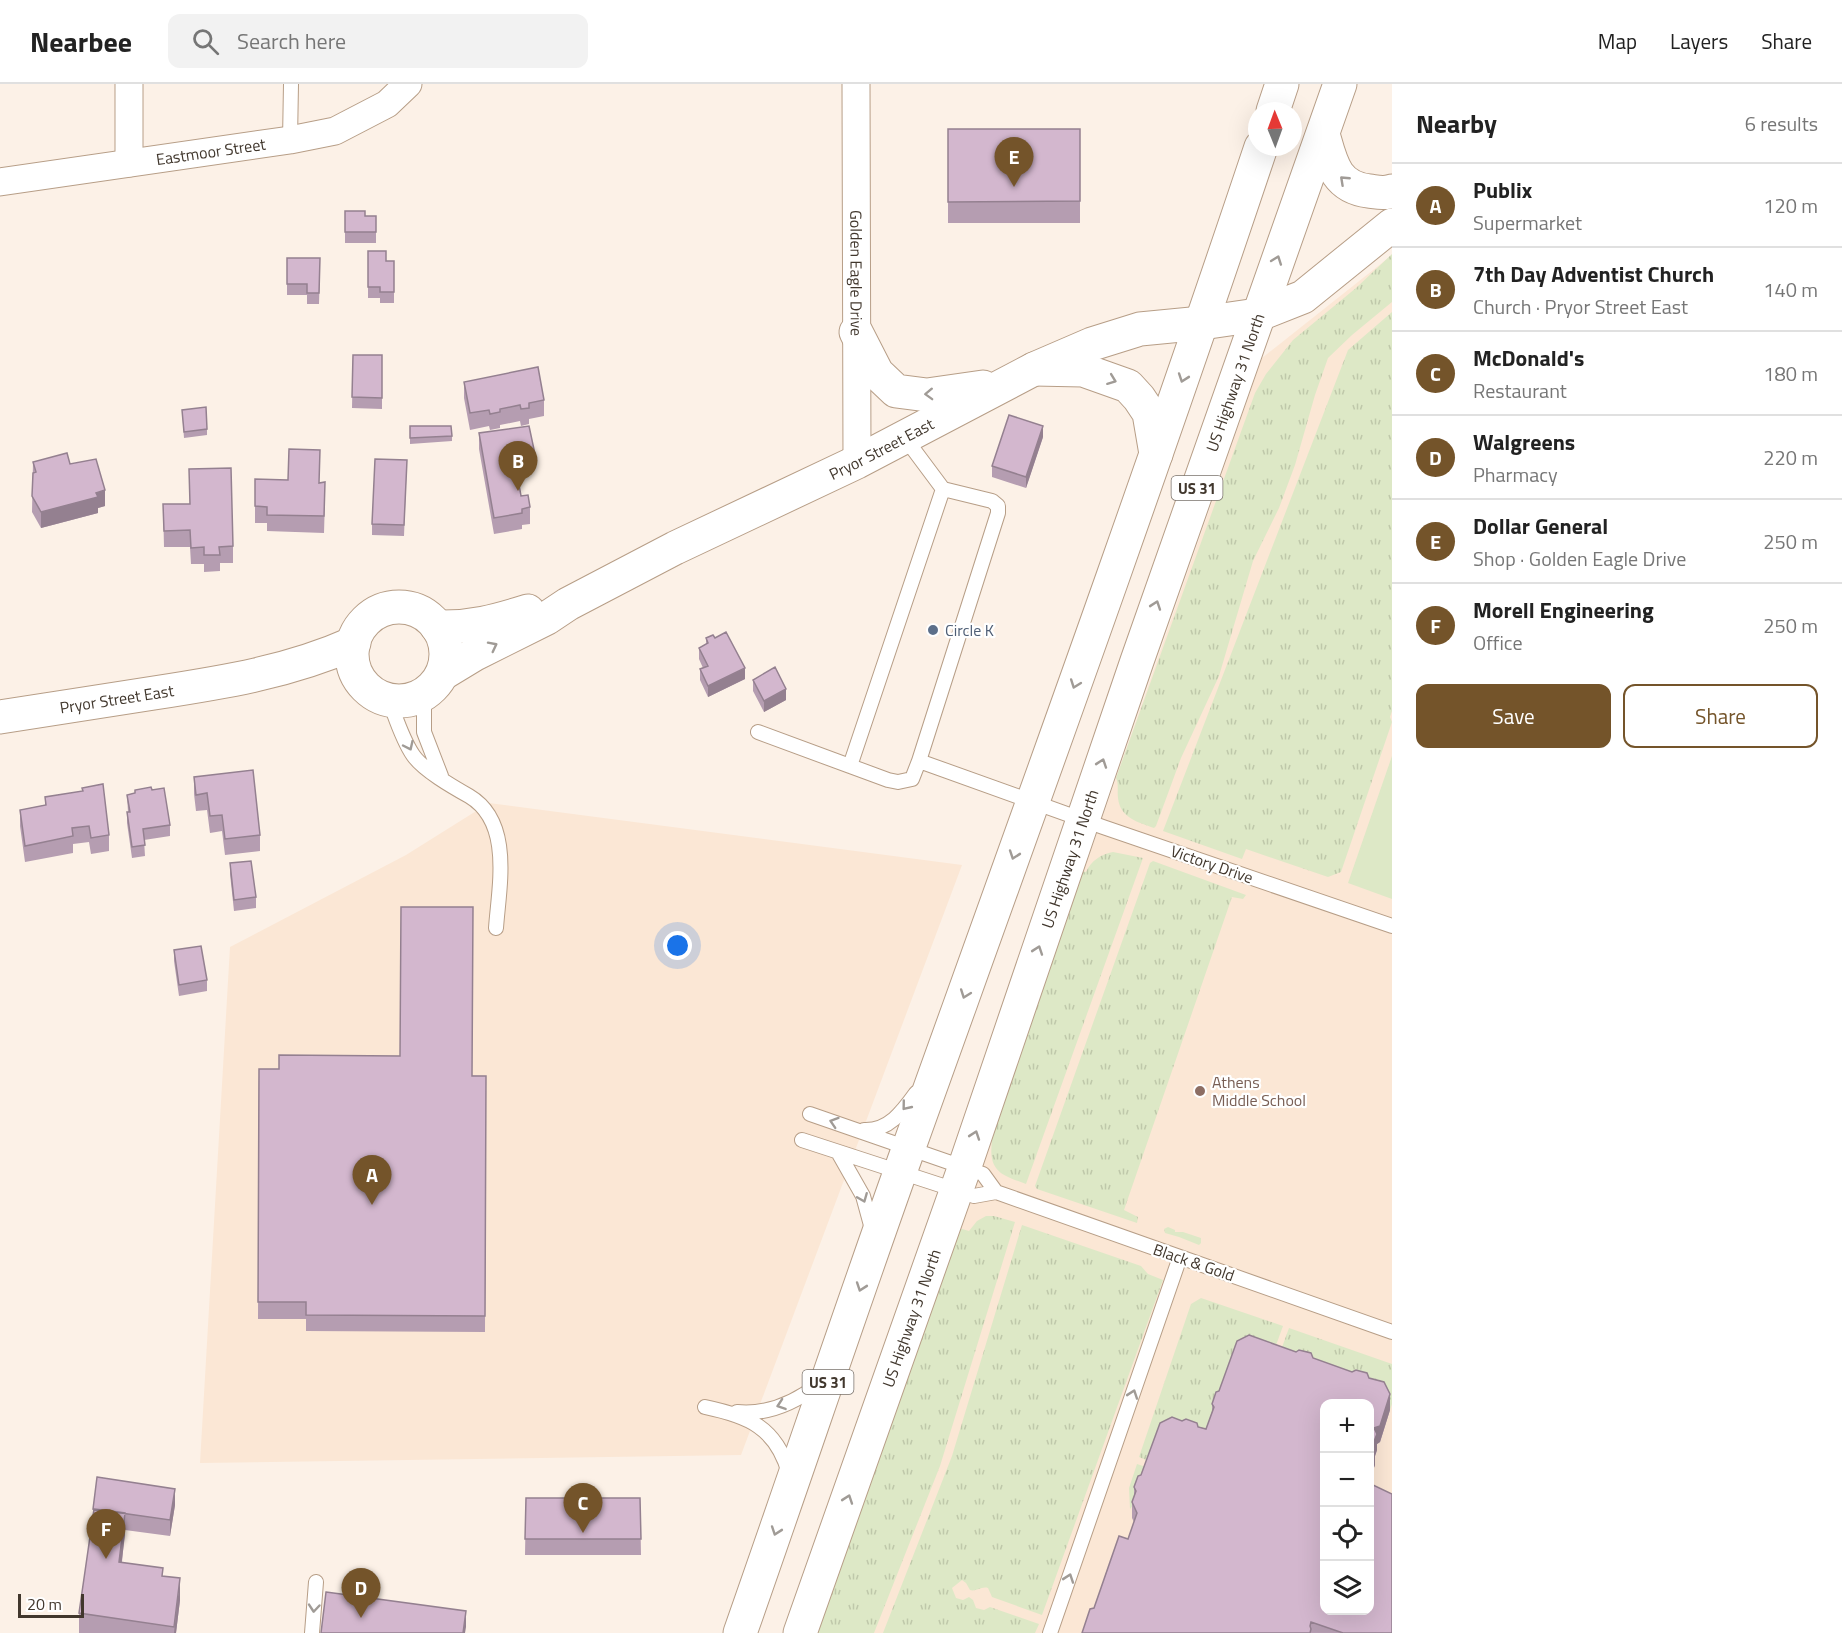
<!DOCTYPE html>
<html lang="en">
<head>
<meta charset="utf-8">
<style>
	body { margin:0; font-family:"Titillium Web",sans-serif; background:#f2f2f2; color:#222 }
	.controls { position:absolute; right:18px; bottom:18px; display:grid; overflow:hidden; border-radius:12px; box-shadow:0 6px 24px #0002 }
	.controls button { width:54px; height:54px; display:grid; place-items:center; padding:0; border:0; border-bottom:2px solid #e0e0e0; background:#fff; color:#222; font:30px sans-serif }
	.compass { position:absolute; left:1248px; top:18px; width:54px; height:54px; border-radius:50%; background:#fff; box-shadow:0 6px 24px #0002; rotate:359deg }
	.scale { position:absolute; left:18px; bottom:15px; width:66px; box-sizing:border-box; padding-left:6px; border:3px solid #41372d; border-top:0; font-size:16px; line-height:21px; white-space:nowrap; color:#41372d; -webkit-text-stroke:4px #fff; paint-order:stroke }
	.you { position:absolute; left:678px; top:862px; width:21px; height:21px; margin:-15px; border:4px solid #fff; border-radius:50%; background:#1a73e8; box-shadow:0 0 0 9px #1a73e833 }
	.badge { display:grid; place-items:center; width:39px; height:39px; border-radius:50%; background:#74542a; color:#fff; font-size:20px; font-weight:700 }
	.pin { position:absolute; translate:-50% -50px; filter:drop-shadow(0 2px 3px #0008) }
	.pin::after { content:''; position:absolute; top:32px; width:21px; height:18px; background:inherit; clip-path:polygon(0 0,100% 0,50% 100%) }
	.list { margin:0; padding:0; list-style:none }
	h2 { display:flex; justify-content:space-between; align-items:center; height:78px; margin:0; padding:0 24px; font-size:26px }
	h2 small { font-size:20px; font-weight:400; color:#767676 }
	.list li { display:grid; grid-template-columns:39px 1fr auto; gap:18px; align-items:center; box-sizing:border-box; height:84px; padding:0 24px; border-top:2px solid #e0e0e0 }
	.list b { display:block; font-size:22px; white-space:nowrap }
	.list p { margin:0; font-size:20px; white-space:nowrap; color:#767676 }
	.list em { font-size:20px; font-style:normal; color:#767676 }
	.actions { display:flex; gap:12px; padding:18px 24px }
	.actions a { flex:1; padding:14px 0; border:2px solid #74542a; border-radius:12px; text-align:center; font-size:21px; color:#74542a }
	.actions .main { background:#74542a; color:#fff }
	.icon { flex:none; width:33px; height:33px; fill:none; stroke:currentColor; stroke-width:2; stroke-linecap:round; stroke-linejoin:round }
	.map { position:relative; flex:none; width:1392px; height:1549px; overflow:hidden }
	header { display:flex; align-items:center; gap:36px; box-sizing:border-box; height:84px; padding:0 30px; background:#fff; border-bottom:2px solid #e0e0e0 }
	header strong { font-size:28px }
	nav { display:flex; gap:33px; margin-inline-start:auto; font-size:21px }
	.search { width:420px; height:54px; background:#f2f2f2; display:flex; align-items:center; gap:15px; box-sizing:border-box; padding:0 21px; border-radius:12px; color:#767676; font-size:22px }
	main { display:flex }
	aside { flex:1; background:#fff }
	.map>svg:first-child { display:block }
	.built { fill:#fbe7d5; fill-rule:evenodd }
	.grass { fill:url(#grass-tufts) }
	.pitch { fill:#dde8c6 }
	.lines { fill:none; stroke-linecap:round; stroke-linejoin:round }
	.lane-casing { stroke:#b79e87; stroke-width:16 }
	.street-casing { stroke:#b79e87; stroke-width:29 }
	.secondary-casing { stroke:#b79e87; stroke-width:35 }
	.primary-casing { stroke:#b79e87; stroke-width:35 }
	.lane { stroke:#fff; stroke-width:14 }
	.street { stroke:#fff; stroke-width:27 }
	.secondary { stroke:#fff; stroke-width:33 }
	.primary { stroke:#fff; stroke-width:33 }
	.wall { fill:#b59db1 }
	.shaded-wall { fill:#948090 }
	.building { fill:#d3b7ce; stroke:#948090; stroke-width:1.5 }
	.oneway { stroke:#a09b96 }
	.service-dot { fill:#5c6f8a; stroke:#fff; stroke-width:2 }
	.education-dot { fill:#8d6e63; stroke:#fff; stroke-width:2 }
	.labels { text-anchor:middle; dominant-baseline:central; stroke-width:4.5; stroke-linejoin:round; paint-order:stroke }
	.shield { fill:#fff; stroke:#7a736c; stroke-width:1.5 }
	.shield-label { font-size:15px; font-weight:bold; fill:#41372d }
	.street-label { font-size:16px; fill:#41372d; stroke:#fff }
	.service-label { font-size:16px; fill:#4e5e75; stroke:#fff; text-anchor:start }
	.education-label { font-size:16px; fill:#785e54; stroke:#fff; text-anchor:start }
</style>
</head>
<body>
<header>
<strong>Nearbee</strong>
<div class="search"><svg class="icon" aria-label="search" viewBox="0 0 24 24"><circle cx="10" cy="10" r="6"/><path d="M15 15l6 6"/></svg>Search here</div>
<nav><a>Map</a><a>Layers</a><a>Share</a></nav>
</header>
<main>
<div class="map">
<svg width="1392" height="1549" viewBox="0 0 1392 1549">
	<defs>
		<pattern id="grass-tufts" width="24" height="20" patternUnits="userSpaceOnUse" patternTransform="scale(1.5)"><rect width="24" height="20" fill="#dde8c6"/><path d="M3 7l-1-3M5 7V3M7 7l1-3M15 17l-1-3M17 17v-4M19 17l1-3" fill="none" stroke="#bfc8aa"/></pattern>
	</defs>
	<rect width="100%" height="100%" fill="#fcf1e7"/>
	<path class="built" d="M 1392,171 L 1392,1549 L 819,1549 L 1262,274 ZM 1324,1320 L 1370,1320 L 1370,1526 L 1324,1526 Z
		M 489,719 L 962,781 L 741,1371 L 200,1379 L 230,863 L 406,771 Z"/>
	<path class="grass" d="M 1392,170 L 1392,218 L 1352,251 L 1328,274 L 1315,311 L 1295,381 L 1279,424 L 1253,477 L 1219,592 L 1181,674 L 1156,742 L 1154,744 C 1138,738 1120,734 1118,714 C 1117,707 1119,700 1116,694 L 1255,309 L 1266,290 L 1293,256 L 1356,204 Z
		M 1392,228 L 1392,627 L 1390,633 L 1392,638 L 1341,788 L 1328,793 L 1246,765 L 1242,775 L 1163,747 L 1348,266 Z
		M 1113,768 L 1143,774 L 1026,1100 C 1001,1091 988,1087 992,1057 L 986,1051 L 1078,786 L 1086,788 C 1091,777 1101,770 1113,768 Z
		M 1153,777 L 1246,811 L 1243,815 L 1232,813 L 1124,1126 L 1138,1133 L 1137,1139 L 1037,1105 L 1035,1102 L 1150,779 Z
		M 986,1132 L 994,1132 L 1015,1138 L 940,1382 L 874,1549 L 811,1549 L 952,1142 L 969,1147 L 977,1137 Z
		M 1022,1141 L 1141,1182 L 1148,1190 L 1163,1196 L 1042,1531 L 992,1513 L 988,1504 C 981,1502 976,1508 970,1506 L 966,1499 L 962,1496 L 952,1504 L 956,1514 L 963,1516 L 969,1513 L 973,1516 L 976,1524 L 984,1526 L 990,1523 L 1039,1540 L 1035,1549 L 883,1549 L 952,1372 Z
		M 1168,1143 L 1175,1146 L 1175,1148 L 1183,1148 L 1201,1154 L 1201,1159 L 1199,1161 L 1179,1153 L 1165,1149 L 1164,1145 Z
		M 1201,1214 L 1283,1242 L 1275,1264 L 1206,1361 L 1151,1378 L 1139,1373 L 1191,1220 Z
		M 1289,1244 L 1392,1280 L 1392,1320 L 1390,1326 L 1277,1277 Z
		M 1137,1380 L 1149,1384 L 1134,1420 L 1130,1425 L 1129,1404 Z"/>
	<path class="pitch" d="M 1392,672 L 1392,815 L 1348,799 Z"/>
	<g class="lines">
		<defs>
			<path id="lane" d="M 290,56 L 291,0
				M 905,354 L 943,405 L 992,417 L 998,422 L 998,429 L 919,677 L 1103,743 L 1392,842
				M 424,610 L 424,648 L 441,692
				M 389,616 C 396,634 402,655 413,671 C 423,686 453,703 469,712 C 513,738 499,802 496,844
				M 758,648 L 850,682
				M 919,677 L 912,695 L 898,698 L 888,696 L 850,682 L 943,405
				M 810,1030 L 983,1090 L 996,1108
				M 864,1046 C 889,1047 903,1027 916,1009
				M 802,1056 L 974,1112 L 996,1108 L 1392,1248
				M 838,1068 L 863,1112 L 872,1145
				M 705,1323 C 748,1332 776,1343 789,1389
				M 737,1328 C 768,1331 796,1318 819,1300
				M 312,1549 L 316,1498
				M 1050,1549 L 1180,1173"/>
			<g id="street">
				<path id="s1" d="M 856,0 L 857,378"/>
				<path d="M 129,79 L 129,0"/>
				<path id="s2" d="M 0,98 L 290,56 L 335,47 L 387,20 L 408,0"/>
			</g>
			<g id="secondary">
				<path d="M 856,248 L 877,289 L 896,307 L 927,311 L 983,303"/>
				<circle cx="399" cy="570" r="47"/>
				<path d="M 437,543 C 471,544 496,537 528,527"/>
				<path id="s3" d="M 442,590 L 475,570 L 547,534 L 568,520 L 675,464 L 857,378 L 1034,285 L 1092,260 L 1140,245 L 1202,239 L 1257,231 L 1303,213 L 1392,141"/>
				<path id="s4" d="M 0,633 C 51,625 103,617 154,609 C 225,598 289,588 354,559"/>
			</g>
			<g id="primary">
				<path d="M 1273,27 L 1282,0"/>
				<path d="M 1323,50 C 1331,78 1335,103 1369,107 C 1377,108 1384,110 1392,107"/>
				<path d="M 1034,285 L 1083,286 L 1128,302 L 1139,314 L 1149,329 L 1156,370"/>
				<path d="M 740,1549 C 797,1387 851,1225 909,1063 C 1028,731 1149,398 1261,63"/>
				<path id="s5" d="M 800,1549 L 965,1082 L 1137,577 L 1340,0"/>
			</g>
		</defs>
		<use href="#lane" class="lane-casing"/>
		<use href="#street" class="street-casing"/>
		<use href="#secondary" class="secondary-casing"/>
		<use href="#primary" class="primary-casing"/>
		<use href="#lane" class="lane"/>
		<use href="#street" class="street"/>
		<use href="#secondary" class="secondary"/>
		<use href="#primary" class="primary"/>
	</g>
	<path class="wall" d="M 948,45 L 1080,45 L 1080,139 L 948,139 Z
		M 345,127 L 365,132 L 376,132 L 376,159 L 345,159 Z
		M 368,167 L 386,177 L 394,177 L 394,219 L 380,219 L 380,214 L 368,214 Z
		M 287,174 L 320,185 L 319,220 L 307,220 L 307,211 L 287,211 Z
		M 353,271 L 382,271 L 382,325 L 352,324 Z
		M 464,298 L 544,316 L 544,332 L 529,335 L 529,340 L 521,342 L 520,337 L 500,341 L 500,344 L 490,346 L 489,342 L 470,346 L 464,314 Z
		M 182,326 L 207,345 L 207,351 L 184,354 Z
		M 410,342 L 452,352 L 452,357 L 410,360 Z
		M 479,349 L 535,370 L 535,386 L 517,389 L 521,412 L 530,423 L 530,440 L 522,441 L 522,445 L 494,450 L 479,365 Z
		M 1043,353 L 1026,404 L 992,393 L 992,382 Z
		M 407,376 L 404,452 L 372,451 L 372,440 Z
		M 33,378 L 70,380 L 105,422 L 98,424 L 98,429 L 41,444 L 32,428 Z
		M 255,395 L 319,399 L 325,415 L 324,449 L 267,447 L 267,439 L 255,439 Z
		M 163,420 L 233,462 L 233,479 L 220,479 L 220,487 L 204,488 L 204,480 L 191,480 L 190,463 L 164,463 Z
		M 706,554 L 715,554 L 745,595 L 708,613 L 700,596 L 700,585 L 703,584 L 699,575 L 699,564 L 706,560 Z
		M 753,596 L 786,616 L 764,628 L 753,607 Z
		M 194,693 L 260,751 L 260,767 L 225,771 L 222,747 L 210,749 L 207,726 L 196,727 L 194,710 Z
		M 82,704 L 109,751 L 109,767 L 91,770 L 89,758 L 73,760 L 73,769 L 25,778 L 20,742 L 20,726 L 45,721 L 45,713 L 82,708 Z
		M 135,706 L 152,706 L 170,741 L 170,752 L 144,756 L 145,772 L 132,774 L 127,739 L 127,728 L 128,728 L 127,711 L 135,709 Z
		M 230,779 L 256,813 L 256,824 L 234,827 L 230,790 Z
		M 174,866 L 207,896 L 207,907 L 179,912 L 174,877 Z
		M 259,985 L 486,992 L 485,1248 L 306,1247 L 306,1235 L 258,1235 Z
		M 1313,1274 L 1369,1294 L 1390,1326 L 1380,1358 L 1377,1360 L 1377,1366 L 1375,1372 L 1375,1381 L 1371,1392 L 1370,1392 L 1370,1320 L 1324,1320 L 1392,1549 L 1082,1549 L 1094,1524 L 1128,1455 L 1134,1438 L 1132,1434 L 1132,1418 L 1134,1412 L 1134,1403 L 1141,1391 L 1182,1337 L 1206,1345 L 1212,1328 L 1212,1320 Z
		M 526,1414 L 640,1414 L 641,1471 L 525,1471 Z
		M 175,1421 L 170,1452 L 125,1446 L 122,1478 L 163,1493 L 180,1516 L 176,1549 L 79,1549 L 79,1529 L 93,1436 L 93,1425 Z"/>
	<path class="shaded-wall" d="M 1043,342 L 1043,353 L 1026,404 L 1026,393 Z
		M 105,406 L 105,422 L 98,424 L 98,429 L 41,444 L 41,428 Z
		M 745,584 L 745,595 L 708,613 L 708,602 Z
		M 786,605 L 786,616 L 764,628 L 764,617 Z
		M 1390,1310 L 1390,1326 L 1380,1358 L 1377,1360 L 1377,1366 L 1375,1372 L 1375,1381 L 1371,1392 L 1371,1376 L 1374,1344 Z
		M 175,1405 L 175,1421 L 170,1452 L 170,1436 Z
		M 125,1429 L 125,1451 L 119,1499 L 119,1478 Z
		M 180,1494 L 180,1516 L 176,1549 L 174,1549 Z
		M 466,1527 L 466,1543 L 465,1549 L 463,1549 Z"/>
	<path class="building" d="M 948,45 L 1080,45 L 1080,117 L 948,118 Z
		M 345,127 L 365,127 L 365,132 L 376,132 L 376,148 L 345,148 Z
		M 368,167 L 386,167 L 386,177 L 394,177 L 394,208 L 380,208 L 380,203 L 368,203 Z
		M 287,174 L 320,174 L 319,209 L 307,209 L 307,200 L 287,200 Z
		M 353,271 L 382,271 L 382,314 L 352,313 Z
		M 538,283 L 544,316 L 529,319 L 529,324 L 521,325 L 520,321 L 500,325 L 500,328 L 490,330 L 489,326 L 470,329 L 464,298 Z
		M 206,323 L 207,345 L 184,348 L 182,326 Z
		M 1009,331 L 1043,342 L 1026,393 L 992,382 Z
		M 410,342 L 451,342 L 452,352 L 410,354 Z
		M 529,342 L 535,370 L 514,373 L 521,412 L 528,411 L 530,423 L 522,425 L 522,429 L 494,434 L 479,349 Z
		M 289,365 L 320,366 L 319,399 L 325,398 L 324,432 L 267,431 L 267,423 L 255,422 L 255,395 L 288,396 Z
		M 67,369 L 70,380 L 96,375 L 105,406 L 96,409 L 98,413 L 41,428 L 32,412 L 33,389 L 36,388 L 33,378 Z
		M 375,375 L 407,376 L 404,441 L 372,440 Z
		M 231,384 L 233,462 L 219,463 L 220,471 L 204,471 L 204,463 L 191,464 L 190,446 L 164,447 L 163,420 L 190,420 L 189,385 Z
		M 726,548 L 745,584 L 708,602 L 700,585 L 708,582 L 699,564 L 708,559 L 706,554 L 713,551 L 715,554 Z
		M 775,583 L 786,605 L 764,617 L 753,596 Z
		M 253,686 L 260,751 L 225,755 L 222,731 L 210,732 L 207,709 L 196,711 L 194,693 Z
		M 103,700 L 109,751 L 91,754 L 89,742 L 72,744 L 73,752 L 25,762 L 20,726 L 46,721 L 45,713 L 83,707 L 82,704 Z
		M 151,703 L 152,706 L 164,704 L 170,741 L 143,745 L 145,761 L 132,763 L 127,728 L 130,728 L 127,711 L 135,709 L 135,706 Z
		M 251,777 L 256,813 L 234,816 L 230,779 Z
		M 401,823 L 473,823 L 472,992 L 486,992 L 485,1232 L 306,1231 L 306,1218 L 258,1218 L 259,985 L 279,985 L 279,971 L 400,972 Z
		M 201,862 L 207,896 L 179,901 L 174,866 Z
		M 1249,1251 L 1296,1268 L 1299,1266 L 1311,1269 L 1313,1274 L 1352,1288 L 1356,1286 L 1367,1289 L 1369,1294 L 1384,1298 L 1390,1310 L 1380,1342 L 1374,1344 L 1377,1350 L 1373,1360 L 1375,1364 L 1371,1376 L 1370,1376 L 1370,1320 L 1324,1320 L 1324,1527 L 1370,1527 L 1370,1400 L 1371,1400 L 1392,1410 L 1392,1549 L 1343,1549 L 1311,1538 L 1310,1542 L 1311,1545 L 1310,1549 L 1082,1549 L 1090,1525 L 1094,1524 L 1119,1452 L 1128,1455 L 1137,1429 L 1132,1418 L 1136,1407 L 1134,1403 L 1138,1392 L 1141,1391 L 1160,1339 L 1172,1333 L 1182,1337 L 1186,1335 L 1197,1339 L 1198,1343 L 1206,1345 L 1214,1323 L 1212,1320 L 1216,1308 L 1219,1307 L 1237,1257 Z
		M 97,1393 L 175,1405 L 170,1436 L 93,1425 Z
		M 526,1414 L 640,1414 L 641,1455 L 525,1455 Z
		M 94,1425 L 125,1429 L 119,1478 L 163,1484 L 162,1492 L 180,1494 L 174,1543 L 79,1529 Z
		M 326,1508 L 466,1527 L 463,1549 L 321,1549 Z"/>
	<defs><path id="oneway-chevron" d="M-2-3.5L2.5 0L-2 3.5" fill="none" stroke-width="1.6" stroke-linecap="round" stroke-linejoin="round" transform="scale(1.5)"/></defs>
	<g class="oneway">
		<use href="#oneway-chevron" transform="translate(1344 96) rotate(-137)"/>
		<use href="#oneway-chevron" transform="translate(1277 176) rotate(-70)"/>
		<use href="#oneway-chevron" transform="translate(1183 294) rotate(109)"/>
		<use href="#oneway-chevron" transform="translate(1112 296) rotate(21)"/>
		<use href="#oneway-chevron" transform="translate(929 310) rotate(178)"/>
		<use href="#oneway-chevron" transform="translate(1156 521) rotate(-71)"/>
		<use href="#oneway-chevron" transform="translate(493 562) rotate(-27)"/>
		<use href="#oneway-chevron" transform="translate(1075 600) rotate(110)"/>
		<use href="#oneway-chevron" transform="translate(409 662) rotate(65)"/>
		<use href="#oneway-chevron" transform="translate(1102 679) rotate(-71)"/>
		<use href="#oneway-chevron" transform="translate(1014 771) rotate(109)"/>
		<use href="#oneway-chevron" transform="translate(1038 866) rotate(-71)"/>
		<use href="#oneway-chevron" transform="translate(965 910) rotate(110)"/>
		<use href="#oneway-chevron" transform="translate(906 1022) rotate(129)"/>
		<use href="#oneway-chevron" transform="translate(834 1038) rotate(-162)"/>
		<use href="#oneway-chevron" transform="translate(975 1051) rotate(-71)"/>
		<use href="#oneway-chevron" transform="translate(863 1114) rotate(68)"/>
		<use href="#oneway-chevron" transform="translate(861 1203) rotate(109)"/>
		<use href="#oneway-chevron" transform="translate(1133 1310) rotate(-71)"/>
		<use href="#oneway-chevron" transform="translate(781 1321) rotate(161)"/>
		<use href="#oneway-chevron" transform="translate(848 1415) rotate(-71)"/>
		<use href="#oneway-chevron" transform="translate(776 1447) rotate(109)"/>
		<use href="#oneway-chevron" transform="translate(1069 1494) rotate(-71)"/>
		<use href="#oneway-chevron" transform="translate(314 1524) rotate(95)"/>
	</g>
	<circle class="service-dot" cx="933" cy="546" r="6"/>
	<circle class="education-dot" cx="1200" cy="1007" r="6"/>
	<g class="labels">
		<g class="shield">
			<rect x="1171.5" y="392" width="51" height="24" rx="4.5"/>
			<rect x="802.5" y="1286" width="51" height="24" rx="4.5"/>
		</g>
		<g class="shield-label">
			<text x="1197" y="404">US 31</text>
			<text x="828" y="1298">US 31</text>
		</g>
		<g class="street-label">
			<text stroke="none"><textPath href="#s2" startOffset="213">Eastmoor Street</textPath></text>
			<text stroke="none"><textPath href="#s1" startOffset="189">Golden Eagle Drive</textPath></text>
			<text stroke="none"><textPath href="#s5" startOffset="1324">US Highway 31 North</textPath></text>
			<text stroke="none"><textPath href="#s3" startOffset="494">Pryor Street East</textPath></text>
			<text stroke="none"><textPath href="#s4" startOffset="118">Pryor Street East</textPath></text>
			<text stroke="none"><textPath href="#s5" startOffset="820">US Highway 31 North</textPath></text>
			<text transform="translate(1212 780) rotate(19)">Victory Drive</text>
			<text transform="translate(1194 1178) rotate(19)">Black &amp; Gold</text>
			<text stroke="none"><textPath href="#s5" startOffset="334">US Highway 31 North</textPath></text>
		</g>
		<g class="service-label">
			<text x="945" y="546">Circle K</text>
		</g>
		<g class="education-label">
			<text x="1212" y="998">Athens<tspan x="1212" dy="18">Middle School</tspan></text>
		</g>
	</g>
</svg>
<div class="controls">
<button>+</button>
<button>−</button>
<button><svg class="icon" aria-label="locate" viewBox="0 0 24 24"><circle cx="12" cy="12" r="6"/><path d="M12 2v4M12 18v4M2 12h4M18 12h4"/></svg></button>
<button><svg class="icon" aria-label="layers" viewBox="0 0 24 24"><path d="M12 4l9 5-9 5-9-5zM3 14l9 5 9-5"/></svg></button>
</div>
<svg class="compass" viewBox="-18 -18 36 36"><path d="M0-13l5 13h-10z" fill="#e53935"/><path d="M0 13l5-13h-10z" fill="#767676"/></svg>
<div class="scale">20 m</div>
<div class="you"></div>
<div class="pin badge" style="left:372px;top:1121px">A</div>
<div class="pin badge" style="left:518px;top:407px">B</div>
<div class="pin badge" style="left:583px;top:1449px">C</div>
<div class="pin badge" style="left:361px;top:1534px">D</div>
<div class="pin badge" style="left:1014px;top:103px">E</div>
<div class="pin badge" style="left:106px;top:1475px">F</div>
</div>
<aside>
<h2>Nearby<small>6 results</small></h2>
<ul class="list">
<li><span class="badge">A</span><div><b>Publix</b><p>Supermarket</p></div><em>120 m</em></li>
<li><span class="badge">B</span><div><b>7th Day Adventist Church</b><p>Church · Pryor Street East</p></div><em>140 m</em></li>
<li><span class="badge">C</span><div><b>McDonald's</b><p>Restaurant</p></div><em>180 m</em></li>
<li><span class="badge">D</span><div><b>Walgreens</b><p>Pharmacy</p></div><em>220 m</em></li>
<li><span class="badge">E</span><div><b>Dollar General</b><p>Shop · Golden Eagle Drive</p></div><em>250 m</em></li>
<li><span class="badge">F</span><div><b>Morell Engineering</b><p>Office</p></div><em>250 m</em></li>
</ul>
<div class="actions"><a class="main">Save</a><a>Share</a></div>
</aside>
</main>
</body>
</html>
